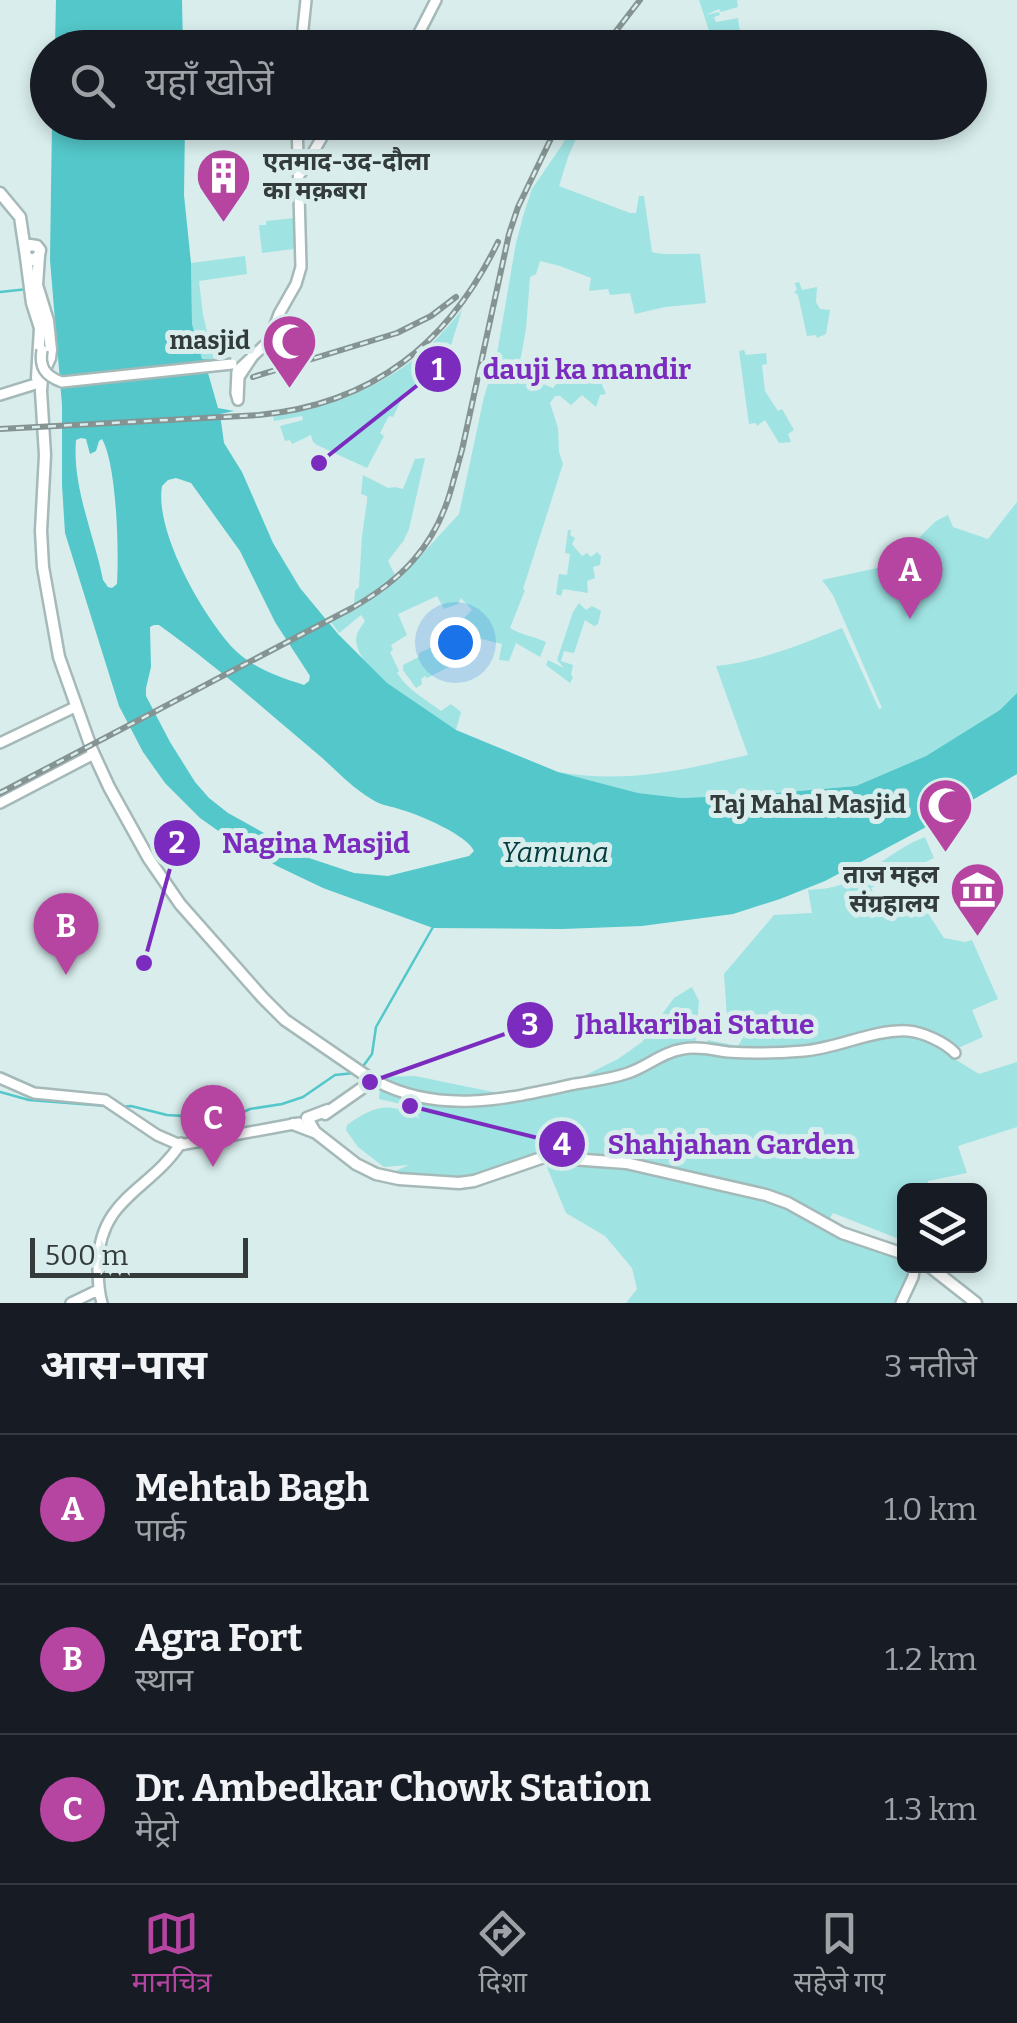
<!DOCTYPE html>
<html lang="hi">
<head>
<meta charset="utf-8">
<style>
	body { margin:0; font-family:Bitter,"Noto Sans Devanagari",serif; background:#20242c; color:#f1f3f6 }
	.controls { position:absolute; right:30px; bottom:30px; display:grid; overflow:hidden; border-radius:15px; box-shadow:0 5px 15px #0003 }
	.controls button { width:90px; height:90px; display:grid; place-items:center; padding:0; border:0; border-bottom:2px solid #363941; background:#171b24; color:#f1f3f6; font:50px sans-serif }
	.scale { position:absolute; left:30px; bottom:25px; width:218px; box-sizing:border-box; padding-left:10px; border:5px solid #333b3b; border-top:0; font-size:28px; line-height:35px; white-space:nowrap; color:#333b3b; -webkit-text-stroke:8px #d8edec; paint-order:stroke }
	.you { position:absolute; left:455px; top:642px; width:35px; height:35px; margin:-25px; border:8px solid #fff; border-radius:50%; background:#1a73e8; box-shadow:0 0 0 15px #1a73e833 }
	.badge { display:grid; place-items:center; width:65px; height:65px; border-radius:50%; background:#b545a1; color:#fff; font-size:32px; font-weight:700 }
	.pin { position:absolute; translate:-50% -82px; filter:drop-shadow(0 2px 5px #0008) }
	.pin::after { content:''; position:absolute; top:52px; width:35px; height:30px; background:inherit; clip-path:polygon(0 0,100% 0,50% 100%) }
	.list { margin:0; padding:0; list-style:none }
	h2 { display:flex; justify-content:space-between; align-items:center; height:130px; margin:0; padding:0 40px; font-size:42px }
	h2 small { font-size:32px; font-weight:400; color:#9ea1a6 }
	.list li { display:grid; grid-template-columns:65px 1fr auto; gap:30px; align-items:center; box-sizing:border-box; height:150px; padding:0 40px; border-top:2px solid #363941 }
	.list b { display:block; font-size:38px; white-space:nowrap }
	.list p { margin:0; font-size:32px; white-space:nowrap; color:#9ea1a6 }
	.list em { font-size:32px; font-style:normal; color:#9ea1a6 }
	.icon { flex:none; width:55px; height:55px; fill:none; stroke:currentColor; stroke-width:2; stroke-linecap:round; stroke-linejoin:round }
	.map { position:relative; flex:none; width:1017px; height:1303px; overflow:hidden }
	.search { position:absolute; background:#171b24; box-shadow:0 5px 15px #0003; left:30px; right:30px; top:30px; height:110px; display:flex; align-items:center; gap:25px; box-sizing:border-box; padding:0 35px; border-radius:55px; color:#9ea1a6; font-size:38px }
	.sheet { height:580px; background:#171b24 }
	nav { display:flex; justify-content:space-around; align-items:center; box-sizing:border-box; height:140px; border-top:2px solid #363941; background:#171b24; font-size:28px; color:#9ea1a6 }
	nav a { display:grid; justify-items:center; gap:5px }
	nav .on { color:#b545a1 }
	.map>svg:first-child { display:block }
	.green { fill:#a0e3e3 }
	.water { fill:#53c7c9; fill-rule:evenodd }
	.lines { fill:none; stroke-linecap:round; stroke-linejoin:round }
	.stream { stroke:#53c7c9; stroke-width:2.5 }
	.secondary-casing { stroke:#a5b9b9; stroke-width:14 }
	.primary-casing { stroke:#a5b9b9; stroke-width:15 }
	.secondary { stroke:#fff; stroke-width:9 }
	.primary { stroke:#fff; stroke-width:10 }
	.rail-casing { stroke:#859393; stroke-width:6 }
	.rail { stroke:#d8edec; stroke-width:2.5; stroke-dasharray:8; stroke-linecap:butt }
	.secondary-bridge-casing { stroke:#a5b9b9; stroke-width:14; stroke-linecap:butt }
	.secondary-bridge { stroke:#fff; stroke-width:9 }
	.labels { text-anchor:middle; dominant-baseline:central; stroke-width:10; stroke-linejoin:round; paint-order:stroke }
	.poi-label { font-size:25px; font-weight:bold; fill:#333b3b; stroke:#d8edec; text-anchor:end }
	.water-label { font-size:28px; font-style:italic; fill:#033c3d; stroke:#d8edec }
	.leader { fill:none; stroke:#7b2cbf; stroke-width:4 }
	.callout-dot { fill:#7b2cbf; stroke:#d8edec; stroke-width:4 }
	.mark-label { font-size:30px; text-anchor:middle; font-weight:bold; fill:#fff }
	.callout-label { font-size:28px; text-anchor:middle; font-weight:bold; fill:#7b2cbf; stroke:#d8edec; stroke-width:10; stroke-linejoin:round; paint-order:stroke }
</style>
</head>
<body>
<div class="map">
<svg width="1017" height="1303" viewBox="0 0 1017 1303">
	<rect width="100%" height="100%" fill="#d8edec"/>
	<path class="green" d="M 699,0 L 737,0 L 738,7 L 721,12 L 719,9 L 706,15 L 719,12 L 720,15 L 714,17 L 716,22 L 738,18 L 742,47 L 702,47 L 712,40 Z
		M 574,123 L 583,123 L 568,157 L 559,186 L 630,213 L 636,213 L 639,196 L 644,196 L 652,252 C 666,256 684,253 700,254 L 706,303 L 665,307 L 635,314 L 630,293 L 610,295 L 608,289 L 589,291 L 591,278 L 560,266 L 540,261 L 536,274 L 530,277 L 526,329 L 517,378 L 530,385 L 533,380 L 553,388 L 571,365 L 600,380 L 606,394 L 600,395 L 596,407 L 582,395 L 571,405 L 560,396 L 555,396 L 550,403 L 558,428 L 559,452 L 563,464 L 523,589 L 525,590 L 510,628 C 521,635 533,636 546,642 L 540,657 L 516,643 L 509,661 L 499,660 L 502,644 L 469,636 L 463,619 L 472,610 L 461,598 L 458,604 L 444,609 L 437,596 L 398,614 L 407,635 L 391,645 L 393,650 L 390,652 L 399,671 L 397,673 C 407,689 426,700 441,711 L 451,704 L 461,712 L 456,730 C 431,714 347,668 357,634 C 358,631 363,624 365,621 L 361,615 L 339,633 L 331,622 L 383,592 L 402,576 L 459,514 L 484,397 L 497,354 L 516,243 L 524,213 L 532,189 L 562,145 Z
		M 295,218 L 297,241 L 293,249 L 262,253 L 259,225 L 266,225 L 266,221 Z
		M 245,256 L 247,274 L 199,281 L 203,315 L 214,360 L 202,359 L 192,324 L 191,263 Z
		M 799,282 L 802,290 L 817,287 L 816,302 L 820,309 L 830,310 L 826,334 L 817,338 L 816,335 L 807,336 L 798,295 L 794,292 L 797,290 L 795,283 Z
		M 462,310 L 451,345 L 446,342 L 429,376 L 405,392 L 393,417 L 389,416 L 380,433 L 384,436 L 367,468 L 317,445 L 313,442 L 311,435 L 292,444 L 290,440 L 285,441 L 280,426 L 303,420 L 302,416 L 274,421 L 273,416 C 321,410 373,390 412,361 C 431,346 447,328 462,310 Z
		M 744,350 L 746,355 L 766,353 L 767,364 L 762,365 L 765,391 L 778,411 L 782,409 L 794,430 L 788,434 L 791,442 L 779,443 L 765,420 L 757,426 L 756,423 L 749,424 L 739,351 Z
		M 425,458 L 409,529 L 404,540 L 388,561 L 395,575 L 388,582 L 354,605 L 355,591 L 359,587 L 362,536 L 367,501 L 367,496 L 361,494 L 363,475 L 388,488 L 395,487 L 403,489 L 415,459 Z
		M 1017,502 L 1017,693 L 1001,710 L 926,756 L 856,786 L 754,795 L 681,798 L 638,793 L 558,772 C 627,784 682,770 748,755 L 716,666 C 761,661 800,645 842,628 L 879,709 L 882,708 L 833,595 L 822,580 L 891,565 L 936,521 L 948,515 L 953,527 L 988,539 Z
		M 568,530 L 571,530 L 570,535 L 575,538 L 572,544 L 582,556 L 587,553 L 591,557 L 597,552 L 601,556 L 600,565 L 593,567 L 595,578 L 587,581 L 588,593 L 563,589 L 561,596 L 556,594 L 559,574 L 567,575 L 570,554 L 565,553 Z
		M 579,603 L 586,610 L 592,606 L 601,611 L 598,624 L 594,626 L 585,620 L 574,653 L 564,651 L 561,661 L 573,665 L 571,675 L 573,677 L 570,683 L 546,665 L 548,660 L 564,668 L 557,660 L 573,612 Z
		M 441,643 L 451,666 L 427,678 L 425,676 L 421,679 L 422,684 L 416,688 L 403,670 L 403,665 L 419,657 L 419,653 Z
		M 925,837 L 934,858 L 871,888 L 885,912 L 922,904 L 944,938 L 965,942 L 972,940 L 998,999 L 972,1010 L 983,1037 L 958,1048 L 948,1055 L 979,1074 L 1017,1062 L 1017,1127 L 958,1146 L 967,1173 L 928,1181 L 928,1190 L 904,1190 L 904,1241 L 833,1213 L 827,1223 L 786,1198 L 647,1163 L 521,1161 L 463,1178 L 404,1176 L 391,1173 L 409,1165 L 384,1167 L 358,1147 L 346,1130 L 347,1125 C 375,1105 390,1101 420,1119 L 410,1106 L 379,1099 L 381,1077 L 415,1076 L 493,1092 L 516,1092 L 582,1077 L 618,1059 L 642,1042 L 674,998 L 692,987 L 699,1001 L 695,1048 L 703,1051 L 708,1040 L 738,1046 L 757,1014 L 741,1019 L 727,1018 L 724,974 L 774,915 L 812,913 L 808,890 C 818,889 830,889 840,885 C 871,874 895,848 925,837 Z
		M 544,1160 C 594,1162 641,1173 689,1183 C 722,1189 756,1195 787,1207 C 825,1223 859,1248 900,1256 L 904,1266 L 910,1266 L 910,1271 L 895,1303 L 626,1303 L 637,1289 L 632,1268 L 605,1236 L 566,1213 Z"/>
	<path class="water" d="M 56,0 L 182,0 L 183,47 L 55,47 Z
		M 52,123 L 185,123 L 184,195 L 191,263 L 192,324 L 202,359 L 231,361 L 206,366 L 218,408 L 234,411 L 220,414 L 224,443 L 242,472 L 273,543 L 300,588 L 338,634 L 387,683 L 456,730 L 558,772 L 638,793 L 681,798 L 754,795 L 856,786 L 926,756 L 1000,710 L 1017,693 L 1017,774 L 928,826 L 825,881 L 780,899 L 733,914 L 642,926 L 562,929 L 433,928 L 323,888 L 277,866 L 227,837 L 200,818 L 165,783 L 143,752 L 119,706 L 65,533 L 62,485 L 62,405 L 50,260 ZM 81,438 L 86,439 L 90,454 L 96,451 L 99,441 L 102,439 C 117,465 119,552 117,584 L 112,588 L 108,587 L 103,580 C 94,534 72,487 76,440 ZM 176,478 L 191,483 L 240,551 L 275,622 L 310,676 L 309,681 L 304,685 C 279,677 255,669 236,651 C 204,619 154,531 162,486 L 168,480 ZM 154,625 L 159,625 C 214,664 263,708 314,751 C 336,769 349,786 373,800 C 382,806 392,806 402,810 C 420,815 467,835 474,851 L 469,856 L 388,876 L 354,873 L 309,858 L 228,813 L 209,798 L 195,782 L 170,742 L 146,696 L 146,688 L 151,667 L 150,627 Z"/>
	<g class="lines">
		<path class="stream" d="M 0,292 L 28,289
			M 361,1069 L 372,1054 L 376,1027 L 433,927
			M 0,1092 L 29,1100 L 107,1106
			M 120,1107 L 131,1106 L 167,1115 L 201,1117 L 209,1121 L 228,1119 L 250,1109 L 282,1104 L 303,1097 L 335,1075 L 354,1073"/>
		<defs>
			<path id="secondary" d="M 301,48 L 306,0
				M 407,48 L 418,35 L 436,0
				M 301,173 L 331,122
				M 253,356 L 239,377 L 238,400 L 236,393 L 237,371 L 269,341 L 279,314 L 296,284 L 301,267 L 297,122
				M 0,395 L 42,382
				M 0,743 L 73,708
				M 0,803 L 90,756
				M 0,1078 L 34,1093 L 105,1100 L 157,1135 L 180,1145 L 299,1123
				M 376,1081 C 440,1115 508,1099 575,1084 C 593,1081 611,1079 628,1073 C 647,1067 662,1052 683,1049 C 698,1046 713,1050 728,1052 C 753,1054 779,1053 804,1051 C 839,1048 873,1029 908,1031 C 923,1032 946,1043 955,1053
				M 71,1303 L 98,1290
				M 102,1303 C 98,1290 98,1277 98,1264 C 100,1197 150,1191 181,1143
				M 901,1303 L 913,1277 L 915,1266"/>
			<path id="primary" d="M 0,193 L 20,217 L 26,257 L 33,260 L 39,256 L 40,250 L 37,246 L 30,245 L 26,248
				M 39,256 L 37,285 L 48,321 L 51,350 L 50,358 L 42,376 L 41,391 L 45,455 L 41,531 L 43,567 L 59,657 L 92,750 L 109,787 L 149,859 L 180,904 L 263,998 L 285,1020 L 368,1077
				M 26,257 L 32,303 L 40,328 L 37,378
				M 328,1110 L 307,1118 L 315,1132 L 356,1164 L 376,1174 L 399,1179 L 459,1183 L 474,1181 L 544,1157 L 626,1163 L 766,1195 L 788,1203 L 842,1233 L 904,1254
				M 325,1114 L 365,1086
				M 293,1124 L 314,1132
				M 929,1266 L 976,1303"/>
		</defs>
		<use href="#secondary" class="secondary-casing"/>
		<use href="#primary" class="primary-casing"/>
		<use href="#secondary" class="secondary"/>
		<use href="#primary" class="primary"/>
		<defs>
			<path id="rail" d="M 603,48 L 640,0
				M 253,377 L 397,333 L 431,316 L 456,297
				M 0,429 L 259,415 C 373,404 449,343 498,242
				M 0,793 L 352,608 C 400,581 434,547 450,493 L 462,450 L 509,234 L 518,207 L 559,122"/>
		</defs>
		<use href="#rail" class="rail-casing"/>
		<use href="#rail" class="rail"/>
		<defs>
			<path id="secondary-bridge" d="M 42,350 C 39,367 45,376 62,382 L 232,364"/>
		</defs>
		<use href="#secondary-bridge" class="secondary-bridge-casing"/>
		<use href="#secondary-bridge" class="secondary-bridge"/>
	</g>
	<defs>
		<symbol id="building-pin" viewBox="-11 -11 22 30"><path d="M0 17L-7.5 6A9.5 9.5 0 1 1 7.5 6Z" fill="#b545a1" stroke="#d8edec"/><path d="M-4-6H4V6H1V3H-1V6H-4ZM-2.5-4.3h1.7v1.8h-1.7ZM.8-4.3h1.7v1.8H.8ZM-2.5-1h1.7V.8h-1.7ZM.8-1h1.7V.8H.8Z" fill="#fff"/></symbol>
		<symbol id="mosque-pin" viewBox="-11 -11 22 30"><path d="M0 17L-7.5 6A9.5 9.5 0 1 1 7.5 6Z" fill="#b545a1" stroke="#d8edec"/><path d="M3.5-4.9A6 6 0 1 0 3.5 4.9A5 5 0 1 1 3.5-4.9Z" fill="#fff"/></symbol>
		<symbol id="museum-pin" viewBox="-11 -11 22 30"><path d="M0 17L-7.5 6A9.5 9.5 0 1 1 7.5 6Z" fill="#b545a1" stroke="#d8edec"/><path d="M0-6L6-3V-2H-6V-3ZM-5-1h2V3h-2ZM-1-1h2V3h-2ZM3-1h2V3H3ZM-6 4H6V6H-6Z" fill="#fff"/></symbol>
	</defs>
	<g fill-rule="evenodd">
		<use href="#building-pin" x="192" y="144" width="63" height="86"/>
		<use href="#mosque-pin" x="258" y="310" width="63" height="86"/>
		<use href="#mosque-pin" x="914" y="774" width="63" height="86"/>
		<use href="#museum-pin" x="946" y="858" width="63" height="86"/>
	</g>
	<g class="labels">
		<g class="poi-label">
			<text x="263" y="162" text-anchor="start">एतमाद-उद-दौला<tspan x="263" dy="29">का मक़बरा</tspan></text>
			<text x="250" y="341">masjid</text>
			<text x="906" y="805">Taj Mahal Masjid</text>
			<text x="939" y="875">ताज महल<tspan x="939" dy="29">संग्रहालय</tspan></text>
		</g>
		<g class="water-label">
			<text x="555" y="852">Yamuna</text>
		</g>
	</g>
	<path class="leader" d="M319 463L438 369M144 963L177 843M370 1082L530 1025M410 1106L562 1144"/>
	<g class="callout-dot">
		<circle cx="319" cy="463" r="10"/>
		<circle cx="144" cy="963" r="10"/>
		<circle cx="370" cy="1082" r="10"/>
		<circle cx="410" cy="1106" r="10"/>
		<circle cx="438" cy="369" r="25"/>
		<circle cx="177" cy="843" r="25"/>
		<circle cx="530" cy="1025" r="25"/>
		<circle cx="562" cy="1144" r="25"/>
	</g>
	<g class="mark-label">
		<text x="438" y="380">1</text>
		<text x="177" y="853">2</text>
		<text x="530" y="1035">3</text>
		<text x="562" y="1155">4</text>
	</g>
	<g class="callout-label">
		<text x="587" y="379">dauji ka mandir</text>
		<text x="316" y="853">Nagina Masjid</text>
		<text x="695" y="1034">Jhalkaribai Statue</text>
		<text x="731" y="1154">Shahjahan Garden</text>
	</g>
</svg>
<div class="controls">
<button><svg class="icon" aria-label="layers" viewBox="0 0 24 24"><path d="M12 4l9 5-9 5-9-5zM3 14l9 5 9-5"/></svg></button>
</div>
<div class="scale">500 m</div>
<div class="you"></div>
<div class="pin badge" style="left:910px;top:619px">A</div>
<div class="pin badge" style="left:66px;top:975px">B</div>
<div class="pin badge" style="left:213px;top:1167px">C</div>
<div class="search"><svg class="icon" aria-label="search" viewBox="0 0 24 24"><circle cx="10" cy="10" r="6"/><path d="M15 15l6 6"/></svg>यहाँ खोजें</div>
</div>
<section class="sheet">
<h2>आस-पास<small>3 नतीजे</small></h2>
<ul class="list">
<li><span class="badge">A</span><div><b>Mehtab Bagh</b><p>पार्क</p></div><em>1.0 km</em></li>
<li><span class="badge">B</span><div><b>Agra Fort</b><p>स्थान</p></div><em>1.2 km</em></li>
<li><span class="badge">C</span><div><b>Dr. Ambedkar Chowk Station</b><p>मेट्रो</p></div><em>1.3 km</em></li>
</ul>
</section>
<nav>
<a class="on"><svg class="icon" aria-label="map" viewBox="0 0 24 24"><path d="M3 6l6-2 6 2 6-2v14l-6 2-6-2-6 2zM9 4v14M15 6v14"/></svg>मानचित्र</a>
<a><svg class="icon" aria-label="directions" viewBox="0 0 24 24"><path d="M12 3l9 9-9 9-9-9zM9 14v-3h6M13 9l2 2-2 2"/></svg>दिशा</a>
<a><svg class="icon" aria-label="saved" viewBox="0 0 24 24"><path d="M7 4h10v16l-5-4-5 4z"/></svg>सहेजे गए</a>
</nav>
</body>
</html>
